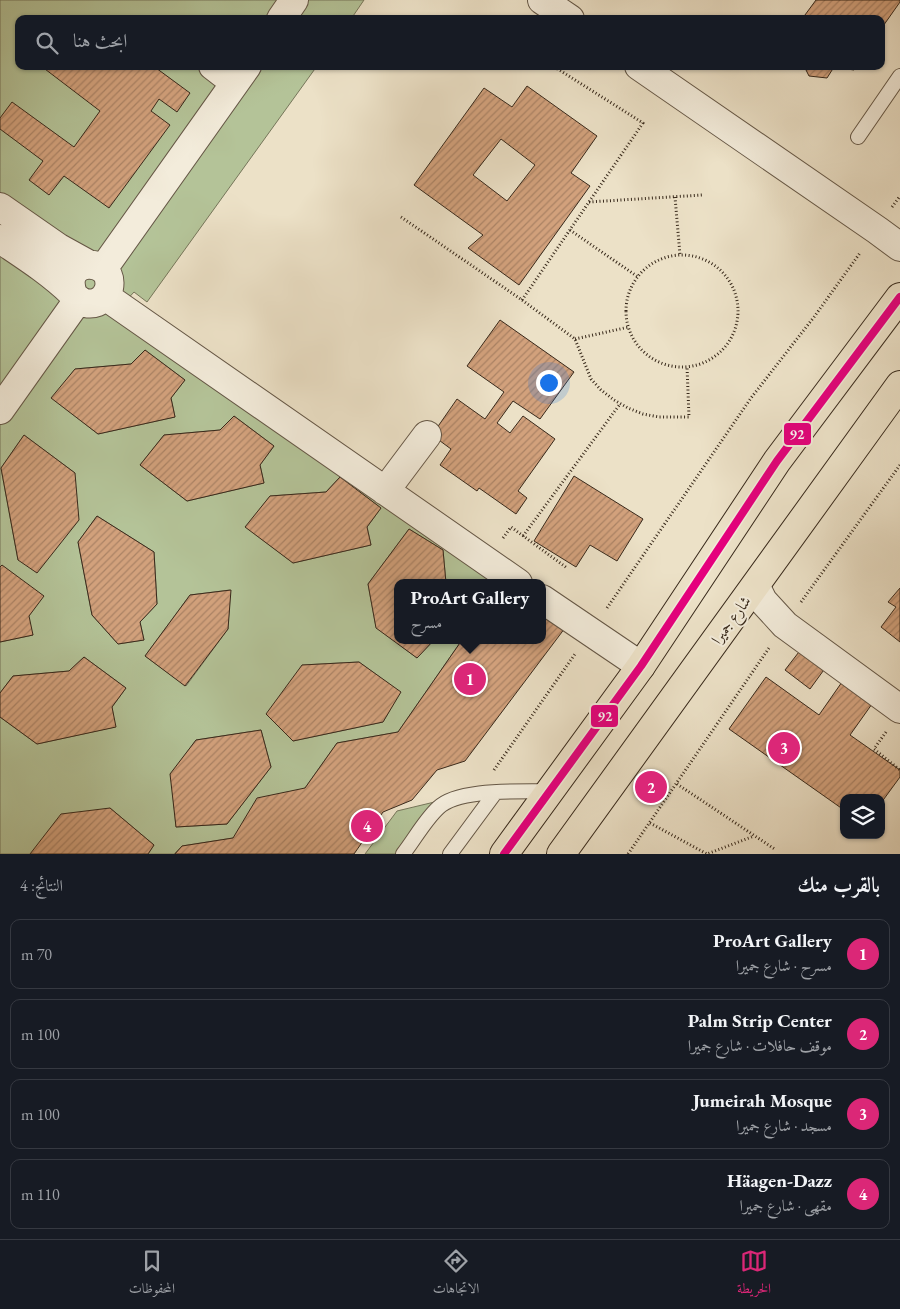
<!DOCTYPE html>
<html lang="ar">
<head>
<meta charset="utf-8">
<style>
	body { margin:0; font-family:"EB Garamond",Amiri,serif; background:#20242c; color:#f1f3f6; direction:rtl }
	.controls { position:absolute; right:15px; bottom:15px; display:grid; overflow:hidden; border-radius:10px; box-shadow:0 1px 4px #0004 }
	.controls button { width:45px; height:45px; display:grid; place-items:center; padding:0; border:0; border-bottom:1px solid #363941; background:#171b24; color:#f1f3f6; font:25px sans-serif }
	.you { position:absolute; left:548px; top:382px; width:18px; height:18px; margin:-12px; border:4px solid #fff; border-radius:50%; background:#1a73e8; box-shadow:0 0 0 8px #1a73e833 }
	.badge { display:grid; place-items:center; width:32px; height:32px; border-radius:50%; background:#db2777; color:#fff; font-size:16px; font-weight:700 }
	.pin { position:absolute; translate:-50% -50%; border:2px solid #fff; box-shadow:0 1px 5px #0006 }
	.popup { position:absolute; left:394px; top:579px; width:152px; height:65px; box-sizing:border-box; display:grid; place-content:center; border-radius:10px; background:#171b24; filter:drop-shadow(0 1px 4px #0005); font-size:16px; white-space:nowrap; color:#9ea1a6 }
	.popup b { font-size:19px; color:#f1f3f6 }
	.popup::after { content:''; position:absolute; left:50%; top:100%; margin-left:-10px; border:10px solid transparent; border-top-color:#171b24 }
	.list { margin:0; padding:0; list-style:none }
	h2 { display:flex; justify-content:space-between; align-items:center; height:65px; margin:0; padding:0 20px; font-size:21px }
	h2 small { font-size:16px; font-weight:400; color:#9ea1a6 }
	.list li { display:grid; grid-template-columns:32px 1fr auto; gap:15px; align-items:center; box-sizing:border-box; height:70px; margin:0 10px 10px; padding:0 10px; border:1px solid #363941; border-radius:10px }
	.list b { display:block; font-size:19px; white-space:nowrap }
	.list p { margin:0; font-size:16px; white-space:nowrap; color:#9ea1a6 }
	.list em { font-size:16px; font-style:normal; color:#9ea1a6 }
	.icon { flex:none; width:28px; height:28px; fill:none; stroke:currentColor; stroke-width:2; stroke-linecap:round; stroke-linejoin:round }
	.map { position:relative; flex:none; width:900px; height:854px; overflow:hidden; direction:ltr }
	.search { position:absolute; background:#171b24; box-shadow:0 1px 4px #0004; left:15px; right:15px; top:15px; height:55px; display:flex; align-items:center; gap:12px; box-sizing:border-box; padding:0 18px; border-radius:10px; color:#9ea1a6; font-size:19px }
	.sheet { height:385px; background:#171b24 }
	nav { display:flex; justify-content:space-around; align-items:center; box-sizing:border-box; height:70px; border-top:1px solid #363941; background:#171b24; font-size:14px; color:#9ea1a6 }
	nav a { display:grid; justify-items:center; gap:2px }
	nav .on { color:#db2777 }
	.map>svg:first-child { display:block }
	.green { fill:#b4c398; stroke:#76765a; fill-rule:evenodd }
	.building { fill:url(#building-hatch); stroke:#38291b; fill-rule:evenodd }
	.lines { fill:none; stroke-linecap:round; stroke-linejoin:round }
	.lane-casing { stroke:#655746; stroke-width:16 }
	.street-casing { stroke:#655746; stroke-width:30 }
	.primary-casing { stroke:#38291b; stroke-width:30 }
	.path { stroke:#38291b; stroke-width:3; stroke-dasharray:1 2.5; stroke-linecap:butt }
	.lane { stroke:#f3ecdb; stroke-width:14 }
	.street { stroke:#f3ecdb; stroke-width:28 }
	.primary { stroke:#ece1c7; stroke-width:28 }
	.bus-1-casing { stroke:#f3ecdb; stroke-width:11 }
	.bus-1 { stroke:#e5007d; stroke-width:8 }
	.labels { text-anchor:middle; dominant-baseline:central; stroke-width:4; stroke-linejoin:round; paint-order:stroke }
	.street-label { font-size:16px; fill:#38291b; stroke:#f3ecdb }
	.line-badge { stroke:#f3ecdb; stroke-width:2 }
	.badge-label { font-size:14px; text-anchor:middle; font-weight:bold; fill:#fff }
</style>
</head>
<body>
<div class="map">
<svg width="900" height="854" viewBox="0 0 900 854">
	<defs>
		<pattern id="building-hatch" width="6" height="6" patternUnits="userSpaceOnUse" patternTransform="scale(1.25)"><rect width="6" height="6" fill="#d2a17c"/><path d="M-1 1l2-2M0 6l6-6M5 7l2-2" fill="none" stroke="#ab8365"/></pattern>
	</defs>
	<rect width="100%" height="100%" fill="#ece1c7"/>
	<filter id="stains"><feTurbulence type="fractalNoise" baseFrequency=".004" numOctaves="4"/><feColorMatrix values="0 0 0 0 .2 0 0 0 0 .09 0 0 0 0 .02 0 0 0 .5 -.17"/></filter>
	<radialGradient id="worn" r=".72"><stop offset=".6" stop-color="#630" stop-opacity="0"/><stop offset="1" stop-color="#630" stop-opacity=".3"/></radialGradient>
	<path class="green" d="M 0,0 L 364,0 L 351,19 L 19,19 L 19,66 L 317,66 L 147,302 L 134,292 L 112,316 L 502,583 L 446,583 L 443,550 L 409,529 L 368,584 L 376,627 L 417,658 L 434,640 L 462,640 L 398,732 L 337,743 L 305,788 L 233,838 L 182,846 L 174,854 L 148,854 L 154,845 L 110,808 L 30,854 L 0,854 L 0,717 L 37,744 L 115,727 L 112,707 L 126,688 L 84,657 L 69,671 L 13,676 L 0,693 L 0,642 L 33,635 L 2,566 L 0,567 ZM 145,350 L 185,380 L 171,398 L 175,417 L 98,434 L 52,398 L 75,369 L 131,364 ZM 234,416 L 274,446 L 260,465 L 264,483 L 187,501 L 140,465 L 164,435 L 220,430 ZM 24,435 L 75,473 L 18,560 L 1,468 ZM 340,477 L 381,508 L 367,527 L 371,545 L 293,563 L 246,527 L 270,496 L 326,492 ZM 97,516 L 154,552 L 157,604 L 140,622 L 144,640 L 118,644 L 92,615 L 78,542 ZM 230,590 L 228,629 L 186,686 L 145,656 L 190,595 ZM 359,662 L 400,692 L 383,722 L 293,741 L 302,665 ZM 261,730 L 271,767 L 227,824 L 176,827 L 171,774 L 196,740 Z
		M 447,799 L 405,854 L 365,854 L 397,811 Z"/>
	<path class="building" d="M 816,0 L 900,0 L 900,2 L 881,29 L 881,19 L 802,19 Z
		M 157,66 L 156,68 L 190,93 L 177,112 L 159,99 L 151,111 L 170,125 L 109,208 L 64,176 L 49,195 L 29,180 L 43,161 L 0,129 L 0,118 L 12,102 L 74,147 L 100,111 L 41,66 Z
		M 804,66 L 856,66 L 854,70 L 834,67 L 827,78 L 809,76 Z
		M 527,86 L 597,136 L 571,173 L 590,186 L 519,285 L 468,248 L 483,235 L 414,185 L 484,88 L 512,107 ZM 501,139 L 535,165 L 507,201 L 473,175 Z
		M 500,320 L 574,372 L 540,419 L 513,401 L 497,423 L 510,433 L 523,416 L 555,439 L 518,491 L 527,498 L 516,514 L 479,488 L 477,491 L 440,465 L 451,449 L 432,435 L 457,399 L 485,419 L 504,392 L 467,366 Z
		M 145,350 L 185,380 L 171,398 L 175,417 L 98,434 L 51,398 L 75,369 L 131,364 Z
		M 234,416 L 274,446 L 260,465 L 264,483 L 187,501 L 140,465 L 164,435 L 220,430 Z
		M 24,435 L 75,473 L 79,520 L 37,573 L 18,560 L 1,468 Z
		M 574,476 L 643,519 L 617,561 L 590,545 L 576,567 L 534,541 Z
		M 340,477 L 381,508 L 367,527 L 371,545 L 293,563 L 245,527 L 270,496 L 326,492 Z
		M 97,516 L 154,552 L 157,604 L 140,622 L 144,640 L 118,644 L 92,615 L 78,542 Z
		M 409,529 L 443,550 L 446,583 L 398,583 L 398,640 L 434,640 L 417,658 L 376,628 L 368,584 Z
		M 2,565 L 44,596 L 29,616 L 33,635 L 0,642 L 0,567 Z
		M 900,588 L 900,642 L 881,627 L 896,607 L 888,602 Z
		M 231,590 L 228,629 L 185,686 L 145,656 L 190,595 Z
		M 542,606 L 568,624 L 465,761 L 437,770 L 412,800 L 383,812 L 354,854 L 175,854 L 182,846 L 233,838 L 257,798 L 305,788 L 337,743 L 398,732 L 462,640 L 542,640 Z
		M 802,648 L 826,667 L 810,689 L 785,670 Z
		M 84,657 L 126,688 L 112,707 L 116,727 L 37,744 L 0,717 L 0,693 L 13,676 L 69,671 Z
		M 359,662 L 401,692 L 383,722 L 293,741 L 266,714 L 302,665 Z
		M 766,677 L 819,715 L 842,682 L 872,704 L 850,735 L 900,770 L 900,777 L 881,803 L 881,798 L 844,798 L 844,810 L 729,729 Z
		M 261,730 L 271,767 L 227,824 L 176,827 L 170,774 L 196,740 Z
		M 110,808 L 154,845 L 148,854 L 30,854 L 61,814 Z"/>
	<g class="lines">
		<defs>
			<path id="lane" d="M 858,137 L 900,76
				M 403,854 C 414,840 425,820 438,808 C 458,788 521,792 550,791
				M 450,854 L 495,793"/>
			<path id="street" d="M 542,0 L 570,19
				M 281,19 L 294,0
				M 213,66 L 235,83
				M 639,66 L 877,230 L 900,247
				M 0,207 L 59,248 L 88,264
				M 0,239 C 25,256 49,271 71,292 C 73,295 76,298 79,300 C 90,308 106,302 109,288 C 115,256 59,256 73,294
				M 103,269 L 247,66
				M 105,296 L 518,583
				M 0,410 L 78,300
				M 385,491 L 427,435
				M 756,587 L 763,601 L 785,625 L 900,709
				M 542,599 L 641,666"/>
			<path id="primary" d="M 504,854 L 641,666 L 777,461 L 900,297
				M 561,854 L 900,385"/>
		</defs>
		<use href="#lane" class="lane-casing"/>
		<use href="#street" class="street-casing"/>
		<use href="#primary" class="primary-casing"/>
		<path class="path" d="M 675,197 L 680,255
			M 589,202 L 702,195
			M 892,207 L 900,196
			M 401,217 L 522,300 L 575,339 L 591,379 L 601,390 L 614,400 L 628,408 L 643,414 L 659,417 L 689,417 L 687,366
			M 570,230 L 638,277
			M626 311a56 56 0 1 1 112 0a56 56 0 1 1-112 0Z
			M 522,300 L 643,123 L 553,66
			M 575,339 L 629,327
			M 523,536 L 620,404
			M 503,538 L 511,527 L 567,568
			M 801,602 L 900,465
			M 607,608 L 751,398 L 814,317 L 860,253
			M 886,732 L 874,749 L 900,770
			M 494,770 L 575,654
			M 677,784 L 776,850
			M 650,823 L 707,854 L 754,836
			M 628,854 L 769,648"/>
		<use href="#lane" class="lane"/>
		<use href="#street" class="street"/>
		<use href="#primary" class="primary"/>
		<defs>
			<path id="bus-1" d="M 504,854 L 641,666 L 777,461 L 900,297"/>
		</defs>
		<use href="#bus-1" class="bus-1-casing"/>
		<use href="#bus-1" class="bus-1"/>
	</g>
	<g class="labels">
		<g class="street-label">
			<text transform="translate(731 620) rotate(-54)">شارع جميرا</text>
		</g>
	</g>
	<g class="line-badge">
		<rect x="783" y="422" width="29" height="24" rx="5" fill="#e5007d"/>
		<rect x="590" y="704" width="29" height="24" rx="5" fill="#e5007d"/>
	</g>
	<g class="badge-label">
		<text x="797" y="439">92</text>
		<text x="605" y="721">92</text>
	</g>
	<rect width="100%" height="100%" filter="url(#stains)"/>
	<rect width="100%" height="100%" fill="url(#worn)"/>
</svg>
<div class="controls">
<button><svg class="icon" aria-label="layers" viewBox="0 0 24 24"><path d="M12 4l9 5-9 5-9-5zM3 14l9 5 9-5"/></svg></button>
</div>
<div class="you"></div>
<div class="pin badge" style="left:470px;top:679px">1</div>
<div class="popup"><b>ProArt Gallery</b>مسرح</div>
<div class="pin badge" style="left:651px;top:787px">2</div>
<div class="pin badge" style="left:784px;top:748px">3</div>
<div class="pin badge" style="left:367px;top:826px">4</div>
<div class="search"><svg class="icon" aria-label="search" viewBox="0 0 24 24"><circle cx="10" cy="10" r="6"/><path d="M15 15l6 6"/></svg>ابحث هنا</div>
</div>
<section class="sheet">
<h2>بالقرب منك<small>النتائج: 4</small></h2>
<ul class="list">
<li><span class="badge">1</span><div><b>ProArt Gallery</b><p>مسرح · شارع جميرا</p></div><em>70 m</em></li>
<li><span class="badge">2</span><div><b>Palm Strip Center</b><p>موقف حافلات · شارع جميرا</p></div><em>100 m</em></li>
<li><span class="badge">3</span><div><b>Jumeirah Mosque</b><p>مسجد · شارع جميرا</p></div><em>100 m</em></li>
<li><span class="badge">4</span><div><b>Häagen-Dazz</b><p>مقهى · شارع جميرا</p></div><em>110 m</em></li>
</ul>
</section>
<nav>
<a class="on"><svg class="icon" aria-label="map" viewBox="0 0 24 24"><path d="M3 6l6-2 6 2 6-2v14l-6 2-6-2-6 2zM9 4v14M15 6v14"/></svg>الخريطة</a>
<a><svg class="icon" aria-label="directions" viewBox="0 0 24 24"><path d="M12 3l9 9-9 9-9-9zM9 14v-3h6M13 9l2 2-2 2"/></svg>الاتجاهات</a>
<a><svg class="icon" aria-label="saved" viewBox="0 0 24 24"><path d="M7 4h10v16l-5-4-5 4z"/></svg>المحفوظات</a>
</nav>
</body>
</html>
